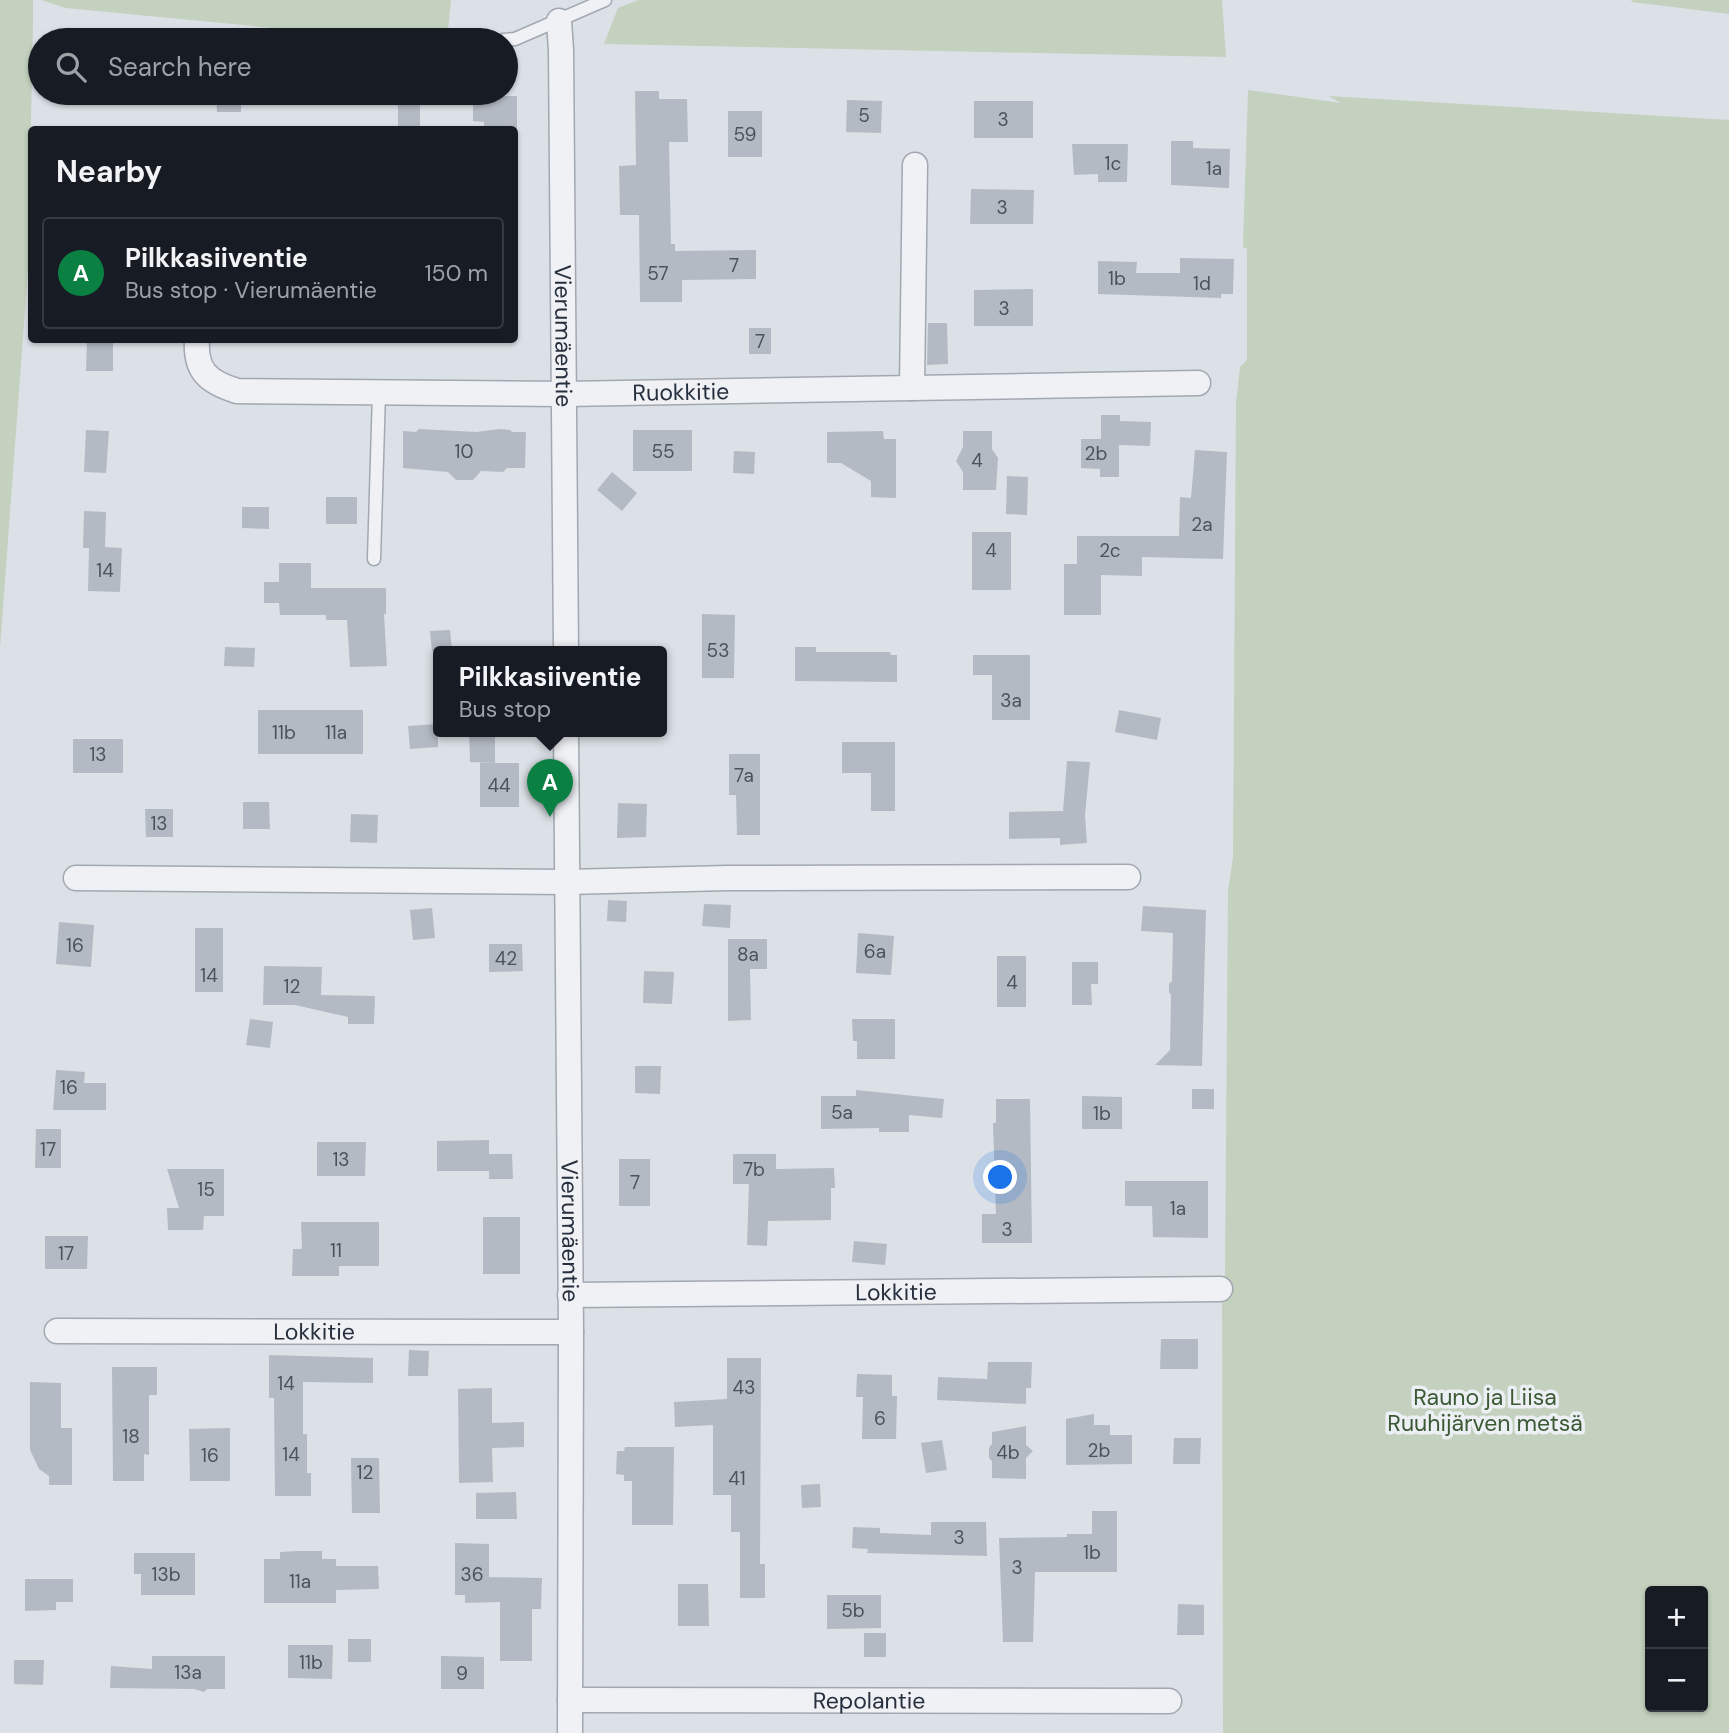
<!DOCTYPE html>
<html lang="en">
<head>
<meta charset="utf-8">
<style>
	body { margin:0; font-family:"DM Sans",sans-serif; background:#20242c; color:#f1f3f6 }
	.controls { position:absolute; right:21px; bottom:21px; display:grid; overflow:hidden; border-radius:7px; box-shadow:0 2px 5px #0004 }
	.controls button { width:63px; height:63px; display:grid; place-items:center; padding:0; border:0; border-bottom:2px solid #363941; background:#171b24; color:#f1f3f6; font:35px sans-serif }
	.you { position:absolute; left:1001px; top:1178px; width:24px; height:24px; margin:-18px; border:5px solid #fff; border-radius:50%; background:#1a73e8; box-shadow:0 0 0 10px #1a73e833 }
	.badge { display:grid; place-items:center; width:46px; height:46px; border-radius:50%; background:#0b8043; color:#fff; font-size:23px; font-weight:700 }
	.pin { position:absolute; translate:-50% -58px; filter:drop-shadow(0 2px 4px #0008) }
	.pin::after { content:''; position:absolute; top:37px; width:24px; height:21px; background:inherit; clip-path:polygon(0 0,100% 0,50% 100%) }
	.popup { position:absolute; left:433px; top:646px; width:234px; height:91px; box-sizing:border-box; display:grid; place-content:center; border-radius:7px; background:#171b24; filter:drop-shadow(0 2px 5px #0005); font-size:23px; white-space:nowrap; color:#9ea1a6 }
	.popup b { font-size:26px; color:#f1f3f6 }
	.popup::after { content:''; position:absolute; left:50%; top:100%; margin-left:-14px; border:14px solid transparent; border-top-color:#171b24 }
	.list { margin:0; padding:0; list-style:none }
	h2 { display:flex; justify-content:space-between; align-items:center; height:91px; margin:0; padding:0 28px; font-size:30px }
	h2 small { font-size:23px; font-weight:400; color:#9ea1a6 }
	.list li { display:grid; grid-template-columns:46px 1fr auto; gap:21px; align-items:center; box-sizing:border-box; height:112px; margin:0 14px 14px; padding:0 14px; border:2px solid #363941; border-radius:7px }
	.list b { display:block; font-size:26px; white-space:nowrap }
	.list p { margin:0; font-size:23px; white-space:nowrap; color:#9ea1a6 }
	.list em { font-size:23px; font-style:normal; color:#9ea1a6 }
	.icon { flex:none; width:38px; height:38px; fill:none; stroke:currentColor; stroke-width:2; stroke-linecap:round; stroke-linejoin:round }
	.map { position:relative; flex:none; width:1729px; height:1733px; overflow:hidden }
	.search { position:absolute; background:#171b24; box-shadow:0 2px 5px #0004; left:28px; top:28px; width:490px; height:77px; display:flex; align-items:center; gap:18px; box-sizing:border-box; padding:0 24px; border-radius:38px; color:#9ea1a6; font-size:26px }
	.panel { position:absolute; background:#171b24; box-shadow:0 2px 5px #0004; left:28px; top:126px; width:490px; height:217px; border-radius:7px }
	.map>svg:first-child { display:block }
	.green { fill:#c3d1be; fill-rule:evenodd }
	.building { fill:#b4bac3 }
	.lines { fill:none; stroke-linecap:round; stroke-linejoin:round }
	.lane-casing { stroke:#a2a8b1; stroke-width:15 }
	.street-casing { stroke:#a2a8b1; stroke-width:27 }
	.lane { stroke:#eff1f5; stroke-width:12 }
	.street { stroke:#eff1f5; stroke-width:24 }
	.labels { text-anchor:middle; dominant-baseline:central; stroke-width:7; stroke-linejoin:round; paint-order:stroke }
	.number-label { font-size:19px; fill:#4a525e }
	.street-label { font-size:23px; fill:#262f3d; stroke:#eceff4 }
	.park-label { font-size:23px; fill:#3b5933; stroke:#eceff4 }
</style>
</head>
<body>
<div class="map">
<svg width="1729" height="1733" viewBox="0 0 1729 1733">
	<rect width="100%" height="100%" fill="#dce1e7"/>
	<path class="green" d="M 0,0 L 33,0 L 33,21 L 28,269 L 0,648 Z
		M 41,0 L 451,0 L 448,30 L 397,40 L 66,8 Z
		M 639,0 L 1222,0 L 1226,57 L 604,44 L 618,8 Z
		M 1631,0 L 1729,0 L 1729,14 L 1632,2 Z
		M 1248,90 L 1341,103 L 1328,96 L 1729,120 L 1729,1733 L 1223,1733 L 1222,1303 L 1225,1273 L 1228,891 L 1233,857 L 1236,404 L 1240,367 L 1247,360 L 1247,249 L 1243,247 ZM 1650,1591 L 1703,1591 L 1703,1707 L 1650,1707 Z"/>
	<path class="building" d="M 635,91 L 659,91 L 659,99 L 687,99 L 688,142 L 669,142 L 671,244 L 675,244 L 675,251 L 756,250 L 756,279 L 682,280 L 682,302 L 640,302 L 639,215 L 620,215 L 619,166 L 636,165 Z
		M 216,93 L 241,93 L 241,112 L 217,112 Z
		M 398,93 L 420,93 L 420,130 L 398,130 Z
		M 473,96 L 517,96 L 517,130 L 484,130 L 484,122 L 473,121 Z
		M 847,100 L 882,101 L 881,133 L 846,132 Z
		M 974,101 L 1033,101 L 1033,138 L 974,138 Z
		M 728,111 L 762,111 L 762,157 L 728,157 Z
		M 1171,141 L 1193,141 L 1193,148 L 1230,149 L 1229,188 L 1171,185 Z
		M 1072,144 L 1128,144 L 1127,182 L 1098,182 L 1098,174 L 1074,175 Z
		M 971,189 L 1034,190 L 1033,224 L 970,224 Z
		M 1180,258 L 1234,259 L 1233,294 L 1221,294 L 1221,298 L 1098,294 L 1098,261 L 1137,262 L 1136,273 L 1180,273 Z
		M 1033,289 L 1033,326 L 974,326 L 974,290 Z
		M 928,323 L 947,323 L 948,364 L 927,365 Z
		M 749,328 L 771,328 L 771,354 L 749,354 Z
		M 87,340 L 113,340 L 113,371 L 86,371 Z
		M 1101,415 L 1120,415 L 1120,421 L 1151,422 L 1150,446 L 1119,445 L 1119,477 L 1100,477 L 1100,469 L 1081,468 L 1081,439 L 1101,439 Z
		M 419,429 L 476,432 L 500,429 L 510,430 L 512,432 L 526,432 L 525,468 L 507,468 L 503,472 L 481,471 L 473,480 L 456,480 L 448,472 L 403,468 L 403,431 L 416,432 Z
		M 86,430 L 109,431 L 106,473 L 84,472 Z
		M 633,430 L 692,430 L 692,471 L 633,471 Z
		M 883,431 L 884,439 L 896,439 L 896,498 L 871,497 L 871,481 L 841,463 L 827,463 L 827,432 Z
		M 963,431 L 992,431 L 992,449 L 998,458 L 996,490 L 963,490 L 963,472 L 956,461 L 963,447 Z
		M 1195,450 L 1227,452 L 1223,559 L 1142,557 L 1142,576 L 1101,575 L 1101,615 L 1064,615 L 1064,564 L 1077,564 L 1077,536 L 1179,536 L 1180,497 L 1191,498 Z
		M 734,451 L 755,452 L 754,474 L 733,473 Z
		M 612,472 L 637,493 L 622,511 L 597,490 Z
		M 1007,476 L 1028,477 L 1027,515 L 1006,514 Z
		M 326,497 L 357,497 L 357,524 L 326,524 Z
		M 242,507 L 269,507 L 269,529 L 242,528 Z
		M 84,511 L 106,512 L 105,547 L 122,548 L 120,592 L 88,591 L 89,548 L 83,548 Z
		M 972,532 L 1011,532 L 1011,590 L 972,590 Z
		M 279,563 L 311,563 L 311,588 L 386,588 L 386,614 L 384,614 L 387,666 L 350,667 L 347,620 L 326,620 L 326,615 L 280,615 L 279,603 L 264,603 L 264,582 L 279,582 Z
		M 702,614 L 735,615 L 734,678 L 702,678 Z
		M 450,630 L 452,651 L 432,651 L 430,631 Z
		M 225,647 L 255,648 L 254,667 L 224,666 Z
		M 795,647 L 816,647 L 816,652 L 890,652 L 891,655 L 897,655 L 897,682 L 795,681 Z
		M 973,655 L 1030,655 L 1030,720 L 992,720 L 992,675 L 973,675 Z
		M 258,710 L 363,710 L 363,754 L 258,754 Z
		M 1119,710 L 1161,718 L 1157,740 L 1115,732 Z
		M 438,724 L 438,747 L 410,749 L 408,726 Z
		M 469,731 L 495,731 L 495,763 L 470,762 Z
		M 73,739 L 123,739 L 123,773 L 73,773 Z
		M 842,742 L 895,742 L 895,811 L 871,811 L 871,773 L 842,773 Z
		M 729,754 L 760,754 L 760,835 L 737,835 L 736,795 L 729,795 Z
		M 1067,761 L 1090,762 L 1085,815 L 1087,843 L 1060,845 L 1060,838 L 1009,839 L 1009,812 L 1063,811 Z
		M 480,763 L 519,763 L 519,807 L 480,807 Z
		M 243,802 L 269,802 L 270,829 L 243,829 Z
		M 618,803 L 647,804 L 646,837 L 617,838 Z
		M 145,809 L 173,809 L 173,837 L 146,837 Z
		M 351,814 L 378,815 L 377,843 L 350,842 Z
		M 608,900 L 627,901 L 626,922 L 607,921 Z
		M 704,904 L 731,905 L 730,928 L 702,926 Z
		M 1143,906 L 1206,910 L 1202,1066 L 1155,1065 L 1170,1050 L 1171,995 L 1169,992 L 1169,984 L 1172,981 L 1173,933 L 1141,931 Z
		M 432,908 L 435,938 L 413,940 L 410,910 Z
		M 59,922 L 94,925 L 91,967 L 56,964 Z
		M 195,928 L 223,928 L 223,992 L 195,992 Z
		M 858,933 L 894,936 L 891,975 L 856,973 Z
		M 728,939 L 767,939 L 767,969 L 750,969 L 751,1020 L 728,1021 Z
		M 489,944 L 522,944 L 523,971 L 489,972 Z
		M 997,956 L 1026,956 L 1026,1007 L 997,1007 Z
		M 1072,962 L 1098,962 L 1098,984 L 1091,984 L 1092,1005 L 1072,1005 Z
		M 264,966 L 322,967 L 321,995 L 375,996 L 374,1024 L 348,1024 L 348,1017 L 295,1005 L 263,1005 Z
		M 644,971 L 674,972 L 672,1004 L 643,1003 Z
		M 250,1019 L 273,1022 L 270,1048 L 246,1045 Z
		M 852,1019 L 895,1019 L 895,1059 L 857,1059 L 857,1041 L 853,1041 Z
		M 635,1066 L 661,1066 L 660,1094 L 635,1093 Z
		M 56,1070 L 85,1072 L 84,1083 L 106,1083 L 106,1110 L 53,1110 Z
		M 1192,1089 L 1214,1089 L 1214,1109 L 1192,1109 Z
		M 856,1090 L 944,1099 L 942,1118 L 909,1115 L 909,1132 L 879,1132 L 879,1128 L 821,1129 L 821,1096 L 856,1096 Z
		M 1082,1096 L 1122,1097 L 1122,1129 L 1082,1129 Z
		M 996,1099 L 1030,1099 L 1032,1243 L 982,1243 L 982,1214 L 996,1214 L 993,1123 L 996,1123 Z
		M 36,1129 L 61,1129 L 61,1168 L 35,1168 Z
		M 489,1140 L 489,1154 L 512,1154 L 513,1179 L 489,1179 L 489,1171 L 437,1171 L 437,1141 Z
		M 317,1142 L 366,1142 L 365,1176 L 317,1176 Z
		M 733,1154 L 776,1154 L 776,1169 L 834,1168 L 835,1188 L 831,1188 L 831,1220 L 768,1221 L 767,1246 L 747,1245 L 749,1184 L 733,1184 Z
		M 619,1159 L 650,1159 L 650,1206 L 619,1206 Z
		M 167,1169 L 224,1169 L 224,1216 L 204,1216 L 203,1230 L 168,1230 L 167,1208 L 179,1208 Z
		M 1125,1181 L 1208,1181 L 1208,1238 L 1153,1237 L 1152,1206 L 1125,1206 Z
		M 483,1217 L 520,1217 L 520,1274 L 483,1274 Z
		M 301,1222 L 379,1222 L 379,1266 L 339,1266 L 339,1276 L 292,1276 L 293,1249 L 302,1249 Z
		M 45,1236 L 88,1236 L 87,1269 L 45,1269 Z
		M 854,1241 L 887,1244 L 885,1265 L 852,1262 Z
		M 1161,1339 L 1198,1339 L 1198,1369 L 1160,1369 Z
		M 409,1350 L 429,1351 L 428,1376 L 408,1376 Z
		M 269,1355 L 373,1358 L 373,1383 L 303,1382 L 303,1434 L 307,1434 L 307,1473 L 311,1473 L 311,1496 L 275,1496 L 274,1398 L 269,1398 Z
		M 727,1358 L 761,1358 L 760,1564 L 765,1564 L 765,1598 L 740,1598 L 740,1532 L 731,1532 L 731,1495 L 713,1495 L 713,1425 L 675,1427 L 674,1402 L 727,1399 Z
		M 988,1362 L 1032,1362 L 1031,1388 L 1026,1388 L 1026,1404 L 937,1400 L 938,1377 L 987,1379 Z
		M 112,1367 L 157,1367 L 157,1395 L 149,1395 L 149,1455 L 144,1454 L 144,1481 L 113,1481 Z
		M 857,1374 L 892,1375 L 892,1396 L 897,1396 L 896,1439 L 862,1439 L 863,1397 L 856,1397 Z
		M 30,1382 L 61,1383 L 61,1428 L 72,1428 L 72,1485 L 49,1485 L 49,1476 L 39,1469 L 30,1450 Z
		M 492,1388 L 492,1423 L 524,1422 L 524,1447 L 492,1448 L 493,1482 L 459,1483 L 458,1389 Z
		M 1094,1414 L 1094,1425 L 1110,1425 L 1110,1435 L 1132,1435 L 1132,1464 L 1066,1465 L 1066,1419 Z
		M 1026,1426 L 1026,1445 L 1033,1451 L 1026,1458 L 1026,1479 L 992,1478 L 992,1461 L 989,1458 L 989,1448 L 992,1444 L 992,1432 Z
		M 230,1428 L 230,1481 L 190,1481 L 189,1429 Z
		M 1174,1438 L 1201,1438 L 1200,1464 L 1173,1464 Z
		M 942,1440 L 947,1470 L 926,1473 L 921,1443 Z
		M 625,1447 L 674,1447 L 673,1525 L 632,1525 L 632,1481 L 624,1481 L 624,1475 L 616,1474 L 617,1451 L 624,1451 Z
		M 351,1458 L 379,1458 L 380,1513 L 352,1513 Z
		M 820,1484 L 821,1507 L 802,1508 L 801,1485 Z
		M 516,1492 L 517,1519 L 476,1519 L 476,1493 Z
		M 1092,1511 L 1117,1511 L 1117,1572 L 1035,1572 L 1033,1642 L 1003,1642 L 999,1538 L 1067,1537 L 1067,1534 L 1092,1534 Z
		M 931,1522 L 986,1522 L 987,1556 L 867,1553 L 868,1549 L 852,1548 L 853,1527 L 880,1528 L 880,1533 L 931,1535 Z
		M 455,1543 L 489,1544 L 489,1577 L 542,1578 L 541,1609 L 532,1609 L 532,1661 L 500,1661 L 500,1602 L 465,1603 L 465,1595 L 455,1595 Z
		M 297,1551 L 322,1551 L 322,1559 L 336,1559 L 336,1566 L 378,1566 L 379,1589 L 336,1590 L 336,1603 L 264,1603 L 264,1559 L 280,1559 L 280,1552 Z
		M 134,1553 L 195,1553 L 195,1595 L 141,1595 L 141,1574 L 134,1574 Z
		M 25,1579 L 73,1579 L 73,1602 L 56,1602 L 56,1610 L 25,1611 Z
		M 678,1584 L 708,1584 L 709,1626 L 678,1626 Z
		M 827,1595 L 881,1595 L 881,1628 L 827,1629 Z
		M 1178,1604 L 1204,1605 L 1204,1635 L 1177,1635 Z
		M 864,1633 L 886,1633 L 886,1657 L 864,1657 Z
		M 348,1639 L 371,1639 L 371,1662 L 348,1662 Z
		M 288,1645 L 333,1645 L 332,1679 L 288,1678 Z
		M 152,1656 L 225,1656 L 225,1689 L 207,1689 L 204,1692 L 194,1689 L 110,1688 L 111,1666 L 152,1669 Z
		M 441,1656 L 484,1657 L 484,1689 L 441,1689 Z
		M 14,1660 L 44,1660 L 43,1685 L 14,1684 Z"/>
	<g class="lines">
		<defs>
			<path id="lane" d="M 503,40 L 515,39 L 605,0
				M 374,559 L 379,392"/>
			<g id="street">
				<path id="s1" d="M 559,21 L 561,50 L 566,651"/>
				<path id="s2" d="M 197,340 C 195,371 208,382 237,391 L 565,394 L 1198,383"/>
				<path d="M 912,388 L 915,165"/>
				<path id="s3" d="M 566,731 L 571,1332 L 570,1733"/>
				<path d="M 76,878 L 567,882 L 728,878 L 1128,877"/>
				<path id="s4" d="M 570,1295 L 1220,1289"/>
				<path id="s5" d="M 57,1331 L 571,1332"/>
				<path id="s6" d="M 570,1700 L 1169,1701"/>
			</g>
		</defs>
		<use href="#lane" class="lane-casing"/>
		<use href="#street" class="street-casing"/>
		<use href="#lane" class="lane"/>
		<use href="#street" class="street"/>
	</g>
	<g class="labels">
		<g class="number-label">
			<text x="864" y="115">5</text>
			<text x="1003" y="119">3</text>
			<text x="745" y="134">59</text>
			<text x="1113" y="163">1c</text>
			<text x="1214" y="168">1a</text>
			<text x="1002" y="207">3</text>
			<text x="734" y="265">7</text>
			<text x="658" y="273">57</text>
			<text x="1117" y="278">1b</text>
			<text x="1202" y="283">1d</text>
			<text x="1004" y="308">3</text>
			<text x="760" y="341">7</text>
			<text x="464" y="451">10</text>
			<text x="663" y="451">55</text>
			<text x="1096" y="453">2b</text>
			<text x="977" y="460">4</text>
			<text x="1202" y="524">2a</text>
			<text x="991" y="550">4</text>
			<text x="1110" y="550">2c</text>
			<text x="105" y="570">14</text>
			<text x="718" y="650">53</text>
			<text x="1011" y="700">3a</text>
			<text x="284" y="732">11b</text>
			<text x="336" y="732">11a</text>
			<text x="98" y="754">13</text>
			<text x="744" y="775">7a</text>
			<text x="499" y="785">44</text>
			<text x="159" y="823">13</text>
			<text x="75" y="945">16</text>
			<text x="875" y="951">6a</text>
			<text x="748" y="954">8a</text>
			<text x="506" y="958">42</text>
			<text x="209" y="975">14</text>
			<text x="1012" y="982">4</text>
			<text x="292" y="986">12</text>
			<text x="69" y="1087">16</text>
			<text x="842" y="1112">5a</text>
			<text x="1102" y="1113">1b</text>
			<text x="48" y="1149">17</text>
			<text x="341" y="1159">13</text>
			<text x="754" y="1169">7b</text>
			<text x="635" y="1182">7</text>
			<text x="206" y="1189">15</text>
			<text x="1178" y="1208">1a</text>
			<text x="1007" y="1229">3</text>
			<text x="336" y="1250">11</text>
			<text x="66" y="1253">17</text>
			<text x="286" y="1383">14</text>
			<text x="744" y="1387">43</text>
			<text x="880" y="1418">6</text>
			<text x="131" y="1436">18</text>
			<text x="1099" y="1450">2b</text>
			<text x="1008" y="1452">4b</text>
			<text x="291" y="1454">14</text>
			<text x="210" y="1455">16</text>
			<text x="365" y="1472">12</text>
			<text x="737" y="1478">41</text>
			<text x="959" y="1537">3</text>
			<text x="1092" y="1552">1b</text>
			<text x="1017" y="1567">3</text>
			<text x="166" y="1574">13b</text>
			<text x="472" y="1574">36</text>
			<text x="300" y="1581">11a</text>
			<text x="853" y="1610">5b</text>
			<text x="311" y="1662">11b</text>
			<text x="188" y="1672">13a</text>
			<text x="462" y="1673">9</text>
		</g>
		<g class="street-label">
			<text stroke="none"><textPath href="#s1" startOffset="315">Vierumäentie</textPath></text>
			<text stroke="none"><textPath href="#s2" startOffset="516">Ruokkitie</textPath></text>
			<text stroke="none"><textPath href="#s3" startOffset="500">Vierumäentie</textPath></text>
			<text stroke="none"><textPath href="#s4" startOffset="326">Lokkitie</textPath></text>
			<text stroke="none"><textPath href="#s5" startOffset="257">Lokkitie</textPath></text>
			<text stroke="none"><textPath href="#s6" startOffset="299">Repolantie</textPath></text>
		</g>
		<g class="park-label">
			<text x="1485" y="1397">Rauno ja Liisa<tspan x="1485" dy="26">Ruuhijärven metsä</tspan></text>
		</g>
	</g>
</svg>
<div class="controls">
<button>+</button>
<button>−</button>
</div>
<div class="you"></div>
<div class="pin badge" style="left:550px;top:817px">A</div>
<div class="popup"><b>Pilkkasiiventie</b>Bus stop</div>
<div class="search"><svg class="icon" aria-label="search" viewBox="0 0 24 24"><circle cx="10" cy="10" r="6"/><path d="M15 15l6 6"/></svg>Search here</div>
<section class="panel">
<h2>Nearby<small></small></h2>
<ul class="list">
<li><span class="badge">A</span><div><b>Pilkkasiiventie</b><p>Bus stop · Vierumäentie</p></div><em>150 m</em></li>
</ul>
</section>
</div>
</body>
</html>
